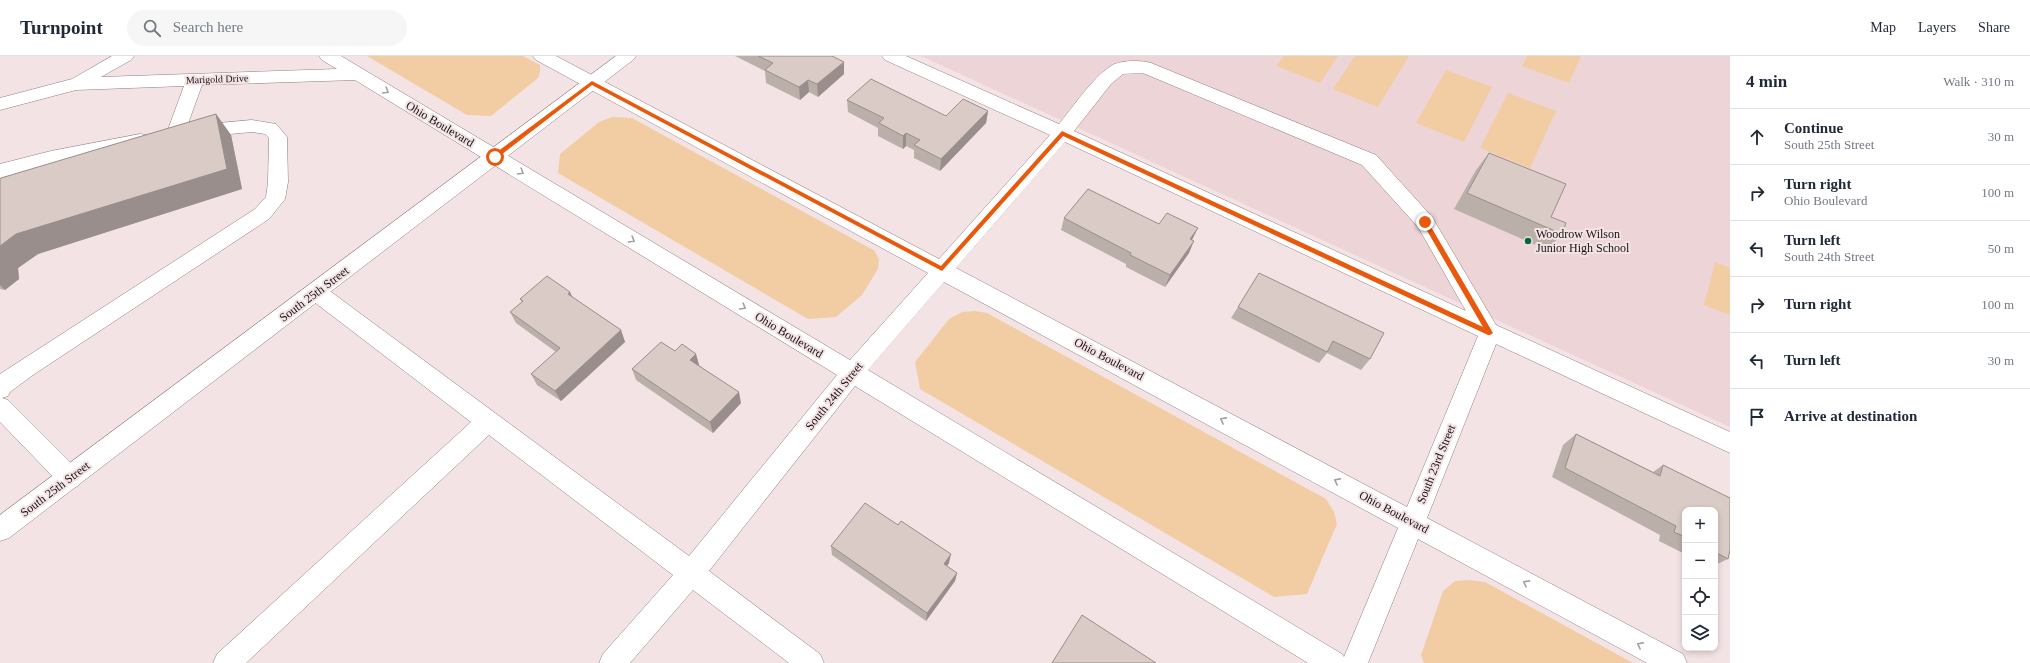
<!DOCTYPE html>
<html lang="en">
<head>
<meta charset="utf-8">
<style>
	body { margin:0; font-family:Georgia,serif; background:#f6f6f7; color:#1f2937 }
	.controls { position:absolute; right:12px; bottom:12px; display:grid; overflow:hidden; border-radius:8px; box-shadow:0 2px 6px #0003 }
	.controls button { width:36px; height:36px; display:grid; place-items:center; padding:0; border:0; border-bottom:1px solid #e0e1e3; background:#fff; color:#1f2937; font:20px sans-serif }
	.stop { position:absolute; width:12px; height:12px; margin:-9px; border:3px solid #ea580c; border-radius:50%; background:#fff }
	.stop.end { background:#ea580c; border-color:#fff; box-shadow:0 1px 4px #0008 }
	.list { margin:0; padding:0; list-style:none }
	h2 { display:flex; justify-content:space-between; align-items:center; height:52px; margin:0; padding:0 16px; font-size:17px }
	h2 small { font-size:13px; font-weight:400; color:#747a83 }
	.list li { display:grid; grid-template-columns:26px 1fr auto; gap:12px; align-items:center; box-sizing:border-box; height:56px; padding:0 16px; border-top:1px solid #e0e1e3 }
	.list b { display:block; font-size:15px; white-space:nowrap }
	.list p { margin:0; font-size:13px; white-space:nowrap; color:#747a83 }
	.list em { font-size:13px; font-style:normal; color:#747a83 }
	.icon { flex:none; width:22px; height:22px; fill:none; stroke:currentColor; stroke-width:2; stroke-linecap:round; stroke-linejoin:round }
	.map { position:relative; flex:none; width:1730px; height:607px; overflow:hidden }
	header { display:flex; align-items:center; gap:24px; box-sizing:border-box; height:56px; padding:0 20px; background:#fff; border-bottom:1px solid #e0e1e3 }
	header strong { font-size:19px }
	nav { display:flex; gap:22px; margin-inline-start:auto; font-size:14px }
	.search { width:280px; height:36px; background:#f6f6f7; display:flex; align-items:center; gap:10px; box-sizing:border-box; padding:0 14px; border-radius:22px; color:#747a83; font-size:15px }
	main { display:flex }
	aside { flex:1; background:#fff }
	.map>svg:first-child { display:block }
	.built { fill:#edd4d6 }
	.green { fill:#f2cda4 }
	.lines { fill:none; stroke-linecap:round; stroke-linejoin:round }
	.minor-casing { stroke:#8e7f81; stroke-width:1 }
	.major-casing { stroke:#8e7f81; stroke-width:1 }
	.minor { fill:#fff; fill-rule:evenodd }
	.major { fill:#fff; fill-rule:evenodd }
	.wall { fill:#bbafaa }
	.shaded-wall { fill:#998e8b }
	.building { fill:#dacbc6; stroke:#998e8b }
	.oneway { stroke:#a2a0a0 }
	.route { fill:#ea580c }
	.poi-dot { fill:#05673b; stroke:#f4e3e5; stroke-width:1.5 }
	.labels { text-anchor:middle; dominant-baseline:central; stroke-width:4; stroke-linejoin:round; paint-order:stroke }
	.far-street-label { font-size:10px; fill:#171212; stroke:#f4e3e5 }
	.street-label { font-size:12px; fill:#171212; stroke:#f4e3e5 }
	.poi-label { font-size:12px; fill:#171212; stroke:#f4e3e5; text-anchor:start }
</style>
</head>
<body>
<header>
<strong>Turnpoint</strong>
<div class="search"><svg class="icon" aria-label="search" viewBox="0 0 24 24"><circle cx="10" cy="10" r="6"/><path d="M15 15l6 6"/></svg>Search here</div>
<nav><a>Map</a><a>Layers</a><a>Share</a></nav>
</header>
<main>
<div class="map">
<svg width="1730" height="607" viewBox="0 0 1730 607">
	<rect width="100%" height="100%" fill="#f4e3e5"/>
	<path class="built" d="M 921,0 L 1730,0 L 1730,371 Z"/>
	<path class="green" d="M 367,0 L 523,0 L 540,9 L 540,16 L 538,22 L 491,60 L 467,59 Z
		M 1284,0 L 1338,0 L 1320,27 L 1276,10 Z
		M 1355,0 L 1409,0 L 1378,51 L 1333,33 Z
		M 1527,0 L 1581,0 L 1569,27 L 1522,10 Z
		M 1446,14 L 1492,31 L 1464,86 L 1416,67 Z
		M 1508,37 L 1556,55 L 1530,112 L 1480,92 Z
		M 612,61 L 632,62 L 875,195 L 879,204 L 878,213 L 862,239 L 836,261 L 808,263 L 558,117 L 560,98 L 599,66 Z
		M 1715,206 L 1730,212 L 1730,259 L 1704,249 Z
		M 975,255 L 987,257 L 1326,443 L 1334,456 L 1337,468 L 1307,538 L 1274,541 L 920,333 L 915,306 L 949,263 L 962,256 Z
		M 1470,524 L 1485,526 L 1633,607 L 1424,607 L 1421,599 L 1443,535 L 1455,525 Z"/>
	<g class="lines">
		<defs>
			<path id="minor" d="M 112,0 L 134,0 L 131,4 L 101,21 L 337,13 L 322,4 L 319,0 L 341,0 L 850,304 L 928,217 L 536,4 L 533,0 L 556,0 L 939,203 L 1050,79 L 885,4 L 882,0 L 906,0 L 1059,68 C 1074,50 1092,22 1111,10 C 1120,4 1141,4 1151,7 L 1376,99 L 1432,161 L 1496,269 L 1730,376 L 1730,397 L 1496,288 L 1427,462 L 1683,598 L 1687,607 L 1647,607 L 1418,483 L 1368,607 L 1308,607 L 855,330 L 709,515 L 820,598 L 824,607 L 789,607 L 693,534 L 630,607 L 599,607 L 603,598 L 673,519 L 489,379 L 246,607 L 213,607 L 217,598 L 471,366 L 309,242 L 306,236 L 309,230 L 316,228 L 323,230 L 689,500 L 837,319 L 355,24 L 202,29 L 185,76 L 183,81 L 176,82 L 169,81 L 167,76 L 184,30 L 76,34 L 0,54 L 0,42 L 72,23 ZM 1143,17 L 1362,109 L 1418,171 L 1466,255 L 1074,75 L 1111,28 L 1123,18 ZM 1065,86 L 1478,280 L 1407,451 L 956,212 ZM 944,226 L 1398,472 L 1344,601 L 1342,598 L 868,314 Z
				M 252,64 L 276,68 L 287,81 L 288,126 L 285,143 L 269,163 L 33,319 L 10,336 L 8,340 L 2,342 L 8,344 L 78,414 L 82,422 L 78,430 L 70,433 L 62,430 L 0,366 L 0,318 L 255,153 L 266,141 L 268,126 L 269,82 L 265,78 L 252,76 L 197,81 L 191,80 L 188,75 L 191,70 L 197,69 Z
				M 140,78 L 147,79 L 149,84 L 147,89 L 51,109 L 0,122 L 0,108 L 51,95 Z"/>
			<path id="major" d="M 616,0 L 636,0 L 633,4 L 9,482 L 0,485 L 0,459 Z"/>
		</defs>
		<use href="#minor" class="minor-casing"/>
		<use href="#major" class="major-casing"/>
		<use href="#minor" class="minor"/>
		<use href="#major" class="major"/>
	</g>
	<path class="wall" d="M 735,0 L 832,0 L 844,6 L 844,18 L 818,41 L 809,36 L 800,44 L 766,27 L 765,15 Z
		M 847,44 L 946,60 L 988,55 L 986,67 L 940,115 L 914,102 L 914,94 L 906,90 L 903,93 L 878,80 L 878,72 L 848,56 Z
		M 216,58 L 231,79 L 242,133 L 38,198 L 18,212 L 19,223 L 5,234 L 0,233 L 0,123 Z
		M 1489,97 L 1551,161 L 1562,178 L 1547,194 L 1454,153 L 1476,114 Z
		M 1064,162 L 1189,197 L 1165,231 L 1126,211 L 1126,208 L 1061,174 Z
		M 1259,217 L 1370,303 L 1361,314 L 1327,297 L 1319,307 L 1231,262 L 1238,251 Z
		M 570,236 L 573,242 L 621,274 L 625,286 L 561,345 L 537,329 L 531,318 L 556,296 L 516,267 L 510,256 L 522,246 L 520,243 Z
		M 696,298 L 699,309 L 741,347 L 713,377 L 636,324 L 632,313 Z
		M 1576,378 L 1653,416 L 1663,409 L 1730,442 L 1730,494 L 1728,503 L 1715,509 L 1715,454 L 1685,454 L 1685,498 L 1659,485 L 1660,479 L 1552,421 L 1563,389 Z
		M 831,490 L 949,507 L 947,510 L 957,517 L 955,525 L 926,565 L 832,499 Z"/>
	<path class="shaded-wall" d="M 844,6 L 844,18 L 818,41 L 817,28 Z
		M 808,24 L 809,36 L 800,44 L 799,31 Z
		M 988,55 L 986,67 L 940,115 L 941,103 Z
		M 216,58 L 231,79 L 242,133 L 38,198 L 18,212 L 19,223 L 5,234 L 0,229 L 0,190 L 16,178 Z
		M 906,77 L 906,90 L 903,93 L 903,80 Z
		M 1198,172 L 1192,184 L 1190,183 Z
		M 1194,185 L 1189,197 L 1165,231 L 1170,219 Z
		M 570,236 L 575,248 L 568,238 Z
		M 621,274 L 625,286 L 561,345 L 555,335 Z
		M 696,298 L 699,309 L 693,315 L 690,304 Z
		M 739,336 L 741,347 L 713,377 L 710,366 Z
		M 951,498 L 949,507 L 942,517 L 944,508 Z
		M 957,517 L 955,525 L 926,565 L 927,557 Z"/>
	<path class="building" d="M 758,0 L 832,0 L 844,6 L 817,28 L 808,24 L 799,31 L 765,14 L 773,7 Z
		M 871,23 L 946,60 L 963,43 L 988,55 L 941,103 L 914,89 L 920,84 L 906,77 L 903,80 L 879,67 L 884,62 L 847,44 Z
		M 216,58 L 227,113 L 16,178 L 0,190 L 0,123 L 1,122 Z
		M 1489,97 L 1566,128 L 1551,161 L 1566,167 L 1562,178 L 1467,137 Z
		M 1088,133 L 1159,168 L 1167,157 L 1198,172 L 1190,183 L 1194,185 L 1170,219 L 1130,199 L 1131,197 L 1064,162 Z
		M 1259,217 L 1384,277 L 1370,303 L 1333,285 L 1327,296 L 1238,251 Z
		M 547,220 L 570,236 L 568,238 L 621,274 L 555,335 L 531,318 L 560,292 L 510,256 L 523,245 L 520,243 Z
		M 661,286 L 675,295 L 682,288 L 696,298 L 690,304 L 739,336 L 710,366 L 632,313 Z
		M 1576,378 L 1660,420 L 1663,409 L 1730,442 L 1730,494 L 1728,503 L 1715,496 L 1715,454 L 1685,454 L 1685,481 L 1674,476 L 1676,470 L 1565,412 Z
		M 865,447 L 898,469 L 901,465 L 951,498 L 944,508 L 957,517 L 927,557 L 831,490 Z
		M 1082,559 L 1156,607 L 1052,607 Z"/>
	<defs><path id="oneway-chevron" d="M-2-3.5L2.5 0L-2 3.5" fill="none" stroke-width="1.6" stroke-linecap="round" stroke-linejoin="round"/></defs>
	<g class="oneway">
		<use href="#oneway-chevron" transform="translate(386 35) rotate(31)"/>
		<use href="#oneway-chevron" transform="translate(521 116) rotate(31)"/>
		<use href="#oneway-chevron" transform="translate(632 184) rotate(31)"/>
		<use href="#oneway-chevron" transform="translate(743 251) rotate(31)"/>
		<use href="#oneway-chevron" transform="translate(1223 364) rotate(-152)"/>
		<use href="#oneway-chevron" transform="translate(1337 425) rotate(-152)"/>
		<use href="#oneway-chevron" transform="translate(1526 527) rotate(-152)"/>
		<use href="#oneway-chevron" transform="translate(1640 589) rotate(-152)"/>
	</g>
	<path class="route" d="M 592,25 L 941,210 L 1062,75 L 1483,271 L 1422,166 L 1425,164 L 1427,164 L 1493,277 L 1490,279 L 1488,279 L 1063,80 L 942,215 L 592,29 L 497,102 L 493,102 L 493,99 Z"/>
	<circle class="poi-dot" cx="1528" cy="185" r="4"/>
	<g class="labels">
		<g class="far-street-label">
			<text transform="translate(217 23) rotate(-2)">Marigold Drive</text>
		</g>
		<g class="street-label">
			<text transform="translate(440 68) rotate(31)">Ohio Boulevard</text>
			<text transform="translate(314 238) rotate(-37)">South 25th Street</text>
			<text transform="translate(789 279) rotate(31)">Ohio Boulevard</text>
			<text transform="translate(1109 303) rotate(28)">Ohio Boulevard</text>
			<text transform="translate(834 340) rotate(-51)">South 24th Street</text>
			<text transform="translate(1436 408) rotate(-68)">South 23rd Street</text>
			<text transform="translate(55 433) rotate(-37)">South 25th Street</text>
			<text transform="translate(1394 456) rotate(28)">Ohio Boulevard</text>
		</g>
		<g class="poi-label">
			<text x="1536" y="178">Woodrow Wilson<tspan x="1536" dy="14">Junior High School</tspan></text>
		</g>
	</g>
</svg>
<div class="controls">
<button>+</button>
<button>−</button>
<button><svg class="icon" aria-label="locate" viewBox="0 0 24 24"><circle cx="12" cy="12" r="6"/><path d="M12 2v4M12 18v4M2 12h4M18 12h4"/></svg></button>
<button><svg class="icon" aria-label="layers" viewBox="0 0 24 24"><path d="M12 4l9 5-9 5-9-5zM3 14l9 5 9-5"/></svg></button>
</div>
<div class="stop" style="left:495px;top:101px"></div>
<div class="stop end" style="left:1425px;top:166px"></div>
</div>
<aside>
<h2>4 min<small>Walk · 310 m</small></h2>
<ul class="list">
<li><svg class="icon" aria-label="ahead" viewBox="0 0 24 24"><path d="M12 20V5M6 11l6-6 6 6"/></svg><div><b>Continue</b><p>South 25th Street</p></div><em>30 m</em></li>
<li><svg class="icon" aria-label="right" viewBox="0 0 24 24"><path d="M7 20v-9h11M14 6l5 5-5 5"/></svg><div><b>Turn right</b><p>Ohio Boulevard</p></div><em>100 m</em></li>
<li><svg class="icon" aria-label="left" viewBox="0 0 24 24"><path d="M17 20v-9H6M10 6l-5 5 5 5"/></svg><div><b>Turn left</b><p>South 24th Street</p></div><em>50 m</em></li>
<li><svg class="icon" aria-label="right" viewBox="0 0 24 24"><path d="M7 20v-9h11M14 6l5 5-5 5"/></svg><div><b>Turn right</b></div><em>100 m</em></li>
<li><svg class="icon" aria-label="left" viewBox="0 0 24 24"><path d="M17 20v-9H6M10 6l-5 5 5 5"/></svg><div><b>Turn left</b></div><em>30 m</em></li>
<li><svg class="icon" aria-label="arrive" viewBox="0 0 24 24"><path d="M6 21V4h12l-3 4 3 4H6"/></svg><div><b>Arrive at destination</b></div></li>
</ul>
</aside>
</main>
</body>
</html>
